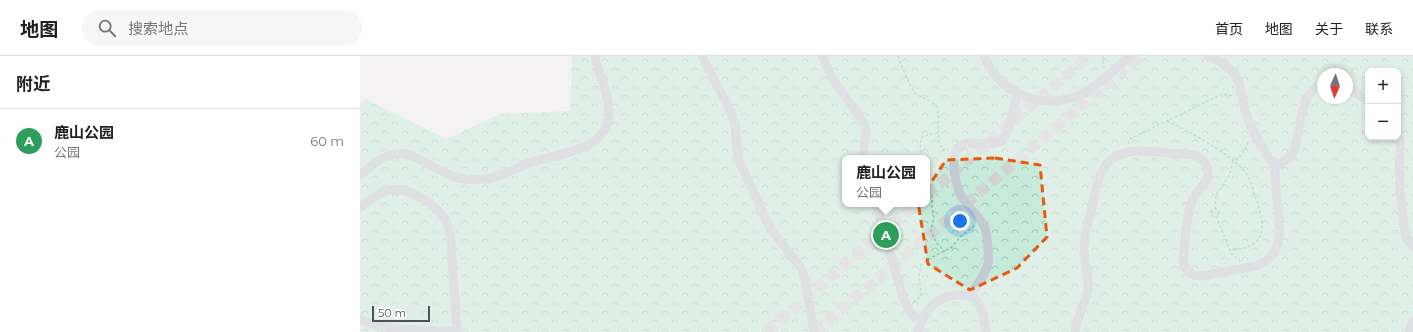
<!DOCTYPE html>
<html lang="zh">
<head>
<meta charset="utf-8">
<style>
	body { margin:0; font-family:Montserrat,"Noto Sans SC",sans-serif; background:#f6f6f6; color:#202124 }
	.controls { position:absolute; right:12px; top:12px; display:grid; overflow:hidden; border-radius:8px; box-shadow:0 2px 6px #0003 }
	.controls button { width:36px; height:36px; display:grid; place-items:center; padding:0; border:0; border-bottom:1px solid #e0e0e0; background:#fff; color:#202124; font:20px sans-serif }
	.compass { position:absolute; left:957px; top:12px; width:36px; height:36px; border-radius:50%; background:#fff; box-shadow:0 2px 6px #0003; rotate:183deg }
	.scale { position:absolute; left:12px; bottom:10px; width:58px; box-sizing:border-box; padding-left:4px; border:2px solid #4c525d; border-top:0; font-size:11px; line-height:14px; white-space:nowrap; color:#4c525d; -webkit-text-stroke:3px #fff; paint-order:stroke }
	.you { position:absolute; left:600px; top:165px; width:14px; height:14px; margin:-10px; border:3px solid #fff; border-radius:50%; background:#1a73e8; box-shadow:0 0 0 6px #1a73e833 }
	.badge { display:grid; place-items:center; width:26px; height:26px; border-radius:50%; background:#315ccf; color:#fff; font-size:13px; font-weight:700 }
	.pin { position:absolute; translate:-50% -50%; border:2px solid #fff; box-shadow:0 1px 4px #0006 }
	.popup { position:absolute; left:482px; top:99px; width:88px; height:52px; box-sizing:border-box; display:grid; place-content:center; border-radius:8px; background:#fff; filter:drop-shadow(0 1px 3px #0005); font-size:13px; white-space:nowrap; color:#757577 }
	.popup b { font-size:15px; color:#202124 }
	.popup::after { content:''; position:absolute; left:50%; top:100%; margin-left:-8px; border:8px solid transparent; border-top-color:#fff }
	.list { margin:0; padding:0; list-style:none }
	h2 { display:flex; justify-content:space-between; align-items:center; height:52px; margin:0; padding:0 16px; font-size:17px }
	h2 small { font-size:13px; font-weight:400; color:#757577 }
	.list li { display:grid; grid-template-columns:26px 1fr auto; gap:12px; align-items:center; box-sizing:border-box; height:64px; padding:0 16px; border-top:1px solid #e0e0e0 }
	.list b { display:block; font-size:15px; white-space:nowrap }
	.list p { margin:0; font-size:13px; white-space:nowrap; color:#757577 }
	.list em { font-size:13px; font-style:normal; color:#757577 }
	.icon { flex:none; width:22px; height:22px; fill:none; stroke:currentColor; stroke-width:2; stroke-linecap:round; stroke-linejoin:round }
	.map { position:relative; flex:none; width:1053px; height:276px; overflow:hidden }
	header { display:flex; align-items:center; gap:24px; box-sizing:border-box; height:56px; padding:0 20px; background:#fff; border-bottom:1px solid #e0e0e0 }
	header strong { font-size:19px }
	nav { display:flex; gap:22px; margin-inline-start:auto; font-size:14px }
	.search { width:280px; height:36px; background:#f6f6f6; display:flex; align-items:center; gap:10px; box-sizing:border-box; padding:0 14px; border-radius:22px; color:#757577; font-size:15px }
	main { display:flex }
	aside { flex:1; background:#fff }
	.map>svg:first-child { display:block }
	.park { fill:url(#park-crowns); fill-rule:evenodd }
	.lines { fill:none; stroke-linecap:round; stroke-linejoin:round }
	.major-tunnel { stroke:#d2d2d4; stroke-width:11; stroke-dasharray:11 5.5; stroke-linecap:butt }
	.path { stroke:#83c5af; stroke-width:1.5; stroke-dasharray:3 2; stroke-linecap:butt }
	.minor { stroke:#c4cad1; stroke-width:9 }
	.marked { fill:none; stroke:#e8590c; stroke-width:3; stroke-dasharray:8 5; stroke-linejoin:round }
</style>
</head>
<body>
<header>
<strong>地图</strong>
<div class="search"><svg class="icon" aria-label="search" viewBox="0 0 24 24"><circle cx="10" cy="10" r="6"/><path d="M15 15l6 6"/></svg>搜索地点</div>
<nav><a>首页</a><a>地图</a><a>关于</a><a>联系</a></nav>
</header>
<main>
<aside>
<h2>附近<small></small></h2>
<ul class="list">
<li><span class="badge" style="background:#2e9e5b">A</span><div><b>鹿山公园</b><p>公园</p></div><em>60 m</em></li>
</ul>
</aside>
<div class="map">
<svg width="1053" height="276" viewBox="0 0 1053 276">
	<defs>
		<pattern id="park-crowns" width="20" height="18" patternUnits="userSpaceOnUse"><rect width="20" height="18" fill="#c7ebda"/><path d="M2 6a3 3 0 1 1 6 0M12 15a3 3 0 1 1 6 0" fill="none" stroke="#a4c1b4"/></pattern>
	</defs>
	<rect width="100%" height="100%" fill="#f4f2f2"/>
	<path class="park" d="M 212,0 L 1053,0 L 1053,276 L 0,276 L 0,48 L 5,43 L 87,83 L 140,58 L 210,55 ZM 1008,15 L 1038,15 L 1038,81 L 1008,81 ZM 963,18 L 987,18 L 987,42 L 963,42 ZM 485,102 L 567,102 L 567,148 L 485,148 Z"/>
	<g class="lines">
		<path class="major-tunnel" d="M 567,139 L 729,0
			M 406,276 L 556,148
			M 455,276 L 780,0"/>
		<path class="path" d="M 538,0 C 541,8 550,32 555,37 C 562,43 573,43 577,53 C 582,66 572,88 587,97
			M 743,0 L 744,12
			M 807,65 C 830,76 870,97 886,117 C 890,123 892,131 894,137 C 905,165 910,195 870,193
			M 768,88 L 770,83 L 862,38 L 874,40
			M 560,102 L 561,82 L 563,80 L 578,77
			M 567,130 L 572,141 L 572,151 L 574,162 L 571,172 L 571,175 L 576,186 L 585,196
			M 855,153 L 856,139 L 869,120 L 873,105 L 883,98 L 889,84
			M851 157a4 4 0 1 1 8 0a4 4 0 1 1-8 0Z
			M 856,160 L 871,197 L 880,205
			M 553,246 L 558,243 L 561,239 L 559,220 L 561,209 L 567,204 L 592,191 L 600,181 L 614,170"/>
		<path class="minor" d="M 342,0 L 371,56 L 375,69 L 377,91 L 379,105 L 410,172 L 441,212 L 445,224 L 454,276
			M 462,0 L 472,22 L 504,67 L 506,76 L 503,102
			M 624,0 C 638,31 661,46 695,45 C 705,44 715,42 724,37 C 741,28 755,12 770,0
			M 987,32 L 1008,45
			M 1038,75 L 1040,89 L 1039,119 L 1044,169 L 1046,180 L 1053,191
			M 914,111 L 928,103 L 933,97 C 942,76 937,37 963,28
			M 0,119 C 11,110 21,100 36,98 C 56,96 78,117 98,122 C 109,124 121,124 131,122 C 145,119 156,112 168,107 C 188,101 215,97 232,87 C 239,82 244,75 247,68 C 254,49 241,24 236,6 L 235,0
			M 516,148 L 544,245 L 551,257 L 562,266
			M 0,152 C 7,146 15,140 23,136 C 44,127 73,146 85,163 C 87,167 88,171 90,175 L 97,276
			M 610,240 C 616,230 625,219 628,208 C 629,202 628,196 628,190 C 627,184 627,178 625,172 C 621,161 609,153 603,143 C 597,135 592,112 594,102 C 597,75 629,95 642,84 C 650,76 654,49 657,38
			M 0,263 C 20,276 71,274 97,275
			M 557,276 C 561,267 565,256 573,249 C 582,240 609,233 618,246 C 623,254 624,266 626,276
			M 715,276 C 717,260 726,247 728,232 C 729,219 724,207 724,195 C 723,182 728,168 731,156 C 738,123 740,95 781,95 L 833,99 C 841,102 848,107 848,117 C 848,127 837,134 833,143 C 826,157 825,188 823,204 C 824,215 832,220 842,220 L 896,210 C 927,198 919,171 917,145 C 916,134 916,122 914,112 C 913,108 910,104 908,101 C 902,90 894,78 889,66 C 876,34 889,18 849,0
			M 1049,276 L 1053,265"/>
	</g>
	<path d="M0 0H1053V276H0ZM 635,102 L 680,109 L 687,181 L 657,212 L 610,234 L 568,208 L 558,146 L 586,104 Z" fill="#f4f2f2" fill-opacity=".55" fill-rule="evenodd"/>
	<path class="marked" d="M 635,102 L 680,109 L 687,181 L 657,212 L 610,234 L 568,208 L 558,146 L 586,104 Z"/>
</svg>
<div class="controls">
<button>+</button>
<button>−</button>
</div>
<svg class="compass" viewBox="-18 -18 36 36"><path d="M0-13l5 13h-10z" fill="#e53935"/><path d="M0 13l5-13h-10z" fill="#757577"/></svg>
<div class="scale">50 m</div>
<div class="you"></div>
<div class="pin badge" style="left:526px;top:179px;background:#2e9e5b">A</div>
<div class="popup"><b>鹿山公园</b>公园</div>
</div>
</main>
</body>
</html>
